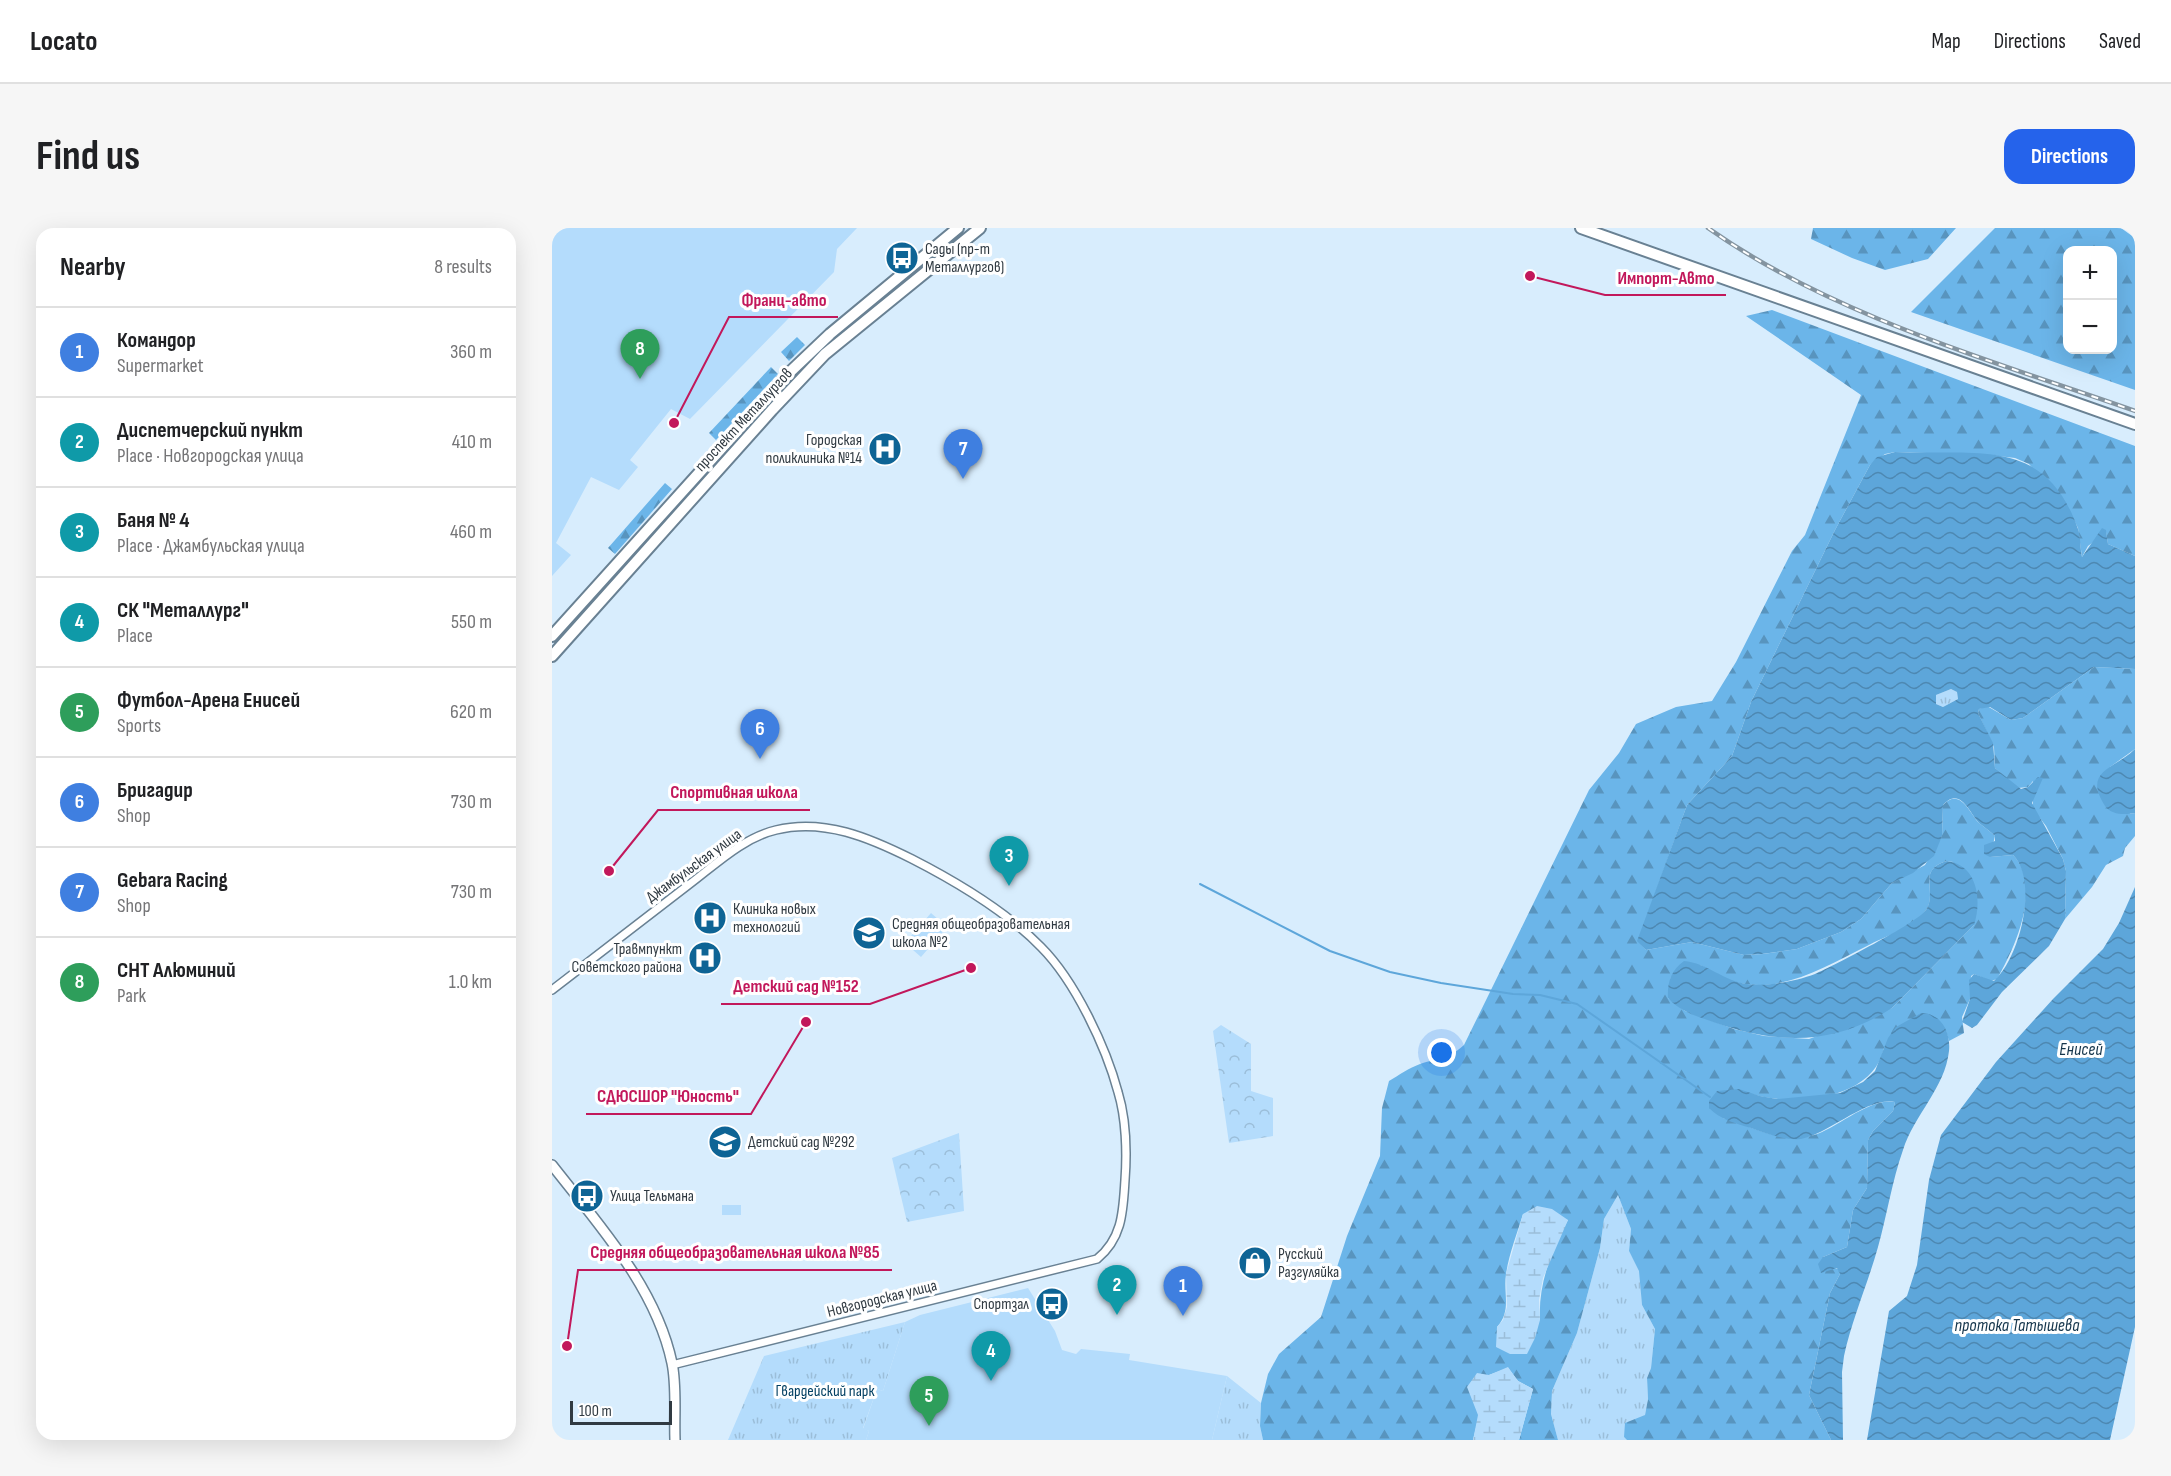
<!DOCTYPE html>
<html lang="en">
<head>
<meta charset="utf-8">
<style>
	body { margin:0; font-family:"Sofia Sans Condensed",sans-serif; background:#f6f6f6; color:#202124 }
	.controls { position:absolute; right:18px; top:18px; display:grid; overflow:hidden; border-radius:12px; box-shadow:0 6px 24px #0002 }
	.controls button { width:54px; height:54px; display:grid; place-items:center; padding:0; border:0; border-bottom:2px solid #e0e0e0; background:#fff; color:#202124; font:30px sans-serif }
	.scale { position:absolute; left:18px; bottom:15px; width:102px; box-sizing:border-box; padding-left:6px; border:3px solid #303a42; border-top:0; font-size:16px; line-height:21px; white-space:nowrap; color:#303a42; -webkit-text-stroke:4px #fff; paint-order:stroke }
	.you { position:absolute; left:890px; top:825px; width:21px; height:21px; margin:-15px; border:4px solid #fff; border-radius:50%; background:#1a73e8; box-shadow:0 0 0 9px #1a73e833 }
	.badge { display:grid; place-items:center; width:39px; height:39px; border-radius:50%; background:#2563eb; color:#fff; font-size:20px; font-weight:700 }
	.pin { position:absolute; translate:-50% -50px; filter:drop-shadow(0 2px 3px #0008) }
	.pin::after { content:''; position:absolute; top:32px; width:21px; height:18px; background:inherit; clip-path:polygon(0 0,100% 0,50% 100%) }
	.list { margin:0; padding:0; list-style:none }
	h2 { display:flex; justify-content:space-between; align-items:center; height:78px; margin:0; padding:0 24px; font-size:26px }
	h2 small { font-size:20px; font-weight:400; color:#757577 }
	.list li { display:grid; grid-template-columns:39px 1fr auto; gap:18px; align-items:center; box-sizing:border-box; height:90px; padding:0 24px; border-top:2px solid #e0e0e0 }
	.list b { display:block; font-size:22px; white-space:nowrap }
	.list p { margin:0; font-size:20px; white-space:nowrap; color:#757577 }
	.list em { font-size:20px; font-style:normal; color:#757577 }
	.map { position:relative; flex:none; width:1583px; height:1212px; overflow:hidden; border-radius:18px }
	header { display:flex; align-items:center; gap:36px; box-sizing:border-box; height:84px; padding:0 30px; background:#fff; border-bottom:2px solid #e0e0e0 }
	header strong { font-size:28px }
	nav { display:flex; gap:33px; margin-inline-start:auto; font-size:21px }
	.intro { display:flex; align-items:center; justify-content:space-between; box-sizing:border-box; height:144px; padding:0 36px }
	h1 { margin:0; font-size:42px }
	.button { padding:15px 27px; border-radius:18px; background:#2563eb; color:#fff; font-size:21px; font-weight:700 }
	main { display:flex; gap:36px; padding:0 36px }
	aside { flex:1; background:#fff; border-radius:18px; box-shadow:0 6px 24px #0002 }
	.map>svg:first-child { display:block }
	.grass { fill:url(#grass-tufts) }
	.forest { fill:url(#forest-firs); fill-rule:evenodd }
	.wetland { fill:url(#wetland-marsh) }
	.park { fill:url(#park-crowns) }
	.garden { fill:#b4dcfc }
	.water { fill:url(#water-waves); fill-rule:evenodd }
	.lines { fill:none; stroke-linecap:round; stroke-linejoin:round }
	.stream { stroke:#5da6da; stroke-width:2 }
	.minor-casing { stroke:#698193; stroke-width:10 }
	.secondary-casing { stroke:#698193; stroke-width:12 }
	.primary-casing { stroke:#698193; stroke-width:14 }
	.minor { stroke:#fff; stroke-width:7 }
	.secondary { stroke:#fff; stroke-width:9 }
	.primary { stroke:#fff; stroke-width:10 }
	.rail-casing { stroke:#8494a0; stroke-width:4.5 }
	.rail { stroke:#fff; stroke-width:2; stroke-dasharray:7; stroke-linecap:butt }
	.labels { text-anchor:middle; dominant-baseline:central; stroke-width:6; stroke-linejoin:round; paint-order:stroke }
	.poi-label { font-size:16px; fill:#303a42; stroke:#fff; text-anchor:start }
	.street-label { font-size:16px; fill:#303a42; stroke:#fff }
	.park-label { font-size:16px; fill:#034063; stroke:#fff }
	.water-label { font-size:18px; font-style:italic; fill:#16364c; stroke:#fff }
	.leader { fill:none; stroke:#c2185b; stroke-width:2 }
	.callout-dot { fill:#c2185b; stroke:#fff; stroke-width:2 }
	.callout-label { font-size:18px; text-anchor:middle; font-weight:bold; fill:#c2185b; stroke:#fff; stroke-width:6; stroke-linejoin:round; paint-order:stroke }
</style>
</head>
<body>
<header>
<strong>Locato</strong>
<nav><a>Map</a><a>Directions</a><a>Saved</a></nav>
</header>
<div class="intro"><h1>Find us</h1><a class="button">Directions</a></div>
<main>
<aside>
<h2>Nearby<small>8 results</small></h2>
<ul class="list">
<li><span class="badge" style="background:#3f7fe0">1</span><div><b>Командор</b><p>Supermarket</p></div><em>360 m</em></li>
<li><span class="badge" style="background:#0f9aa8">2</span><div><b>Диспетчерский пункт</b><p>Place · Новгородская улица</p></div><em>410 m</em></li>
<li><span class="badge" style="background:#0f9aa8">3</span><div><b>Баня № 4</b><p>Place · Джамбульская улица</p></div><em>460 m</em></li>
<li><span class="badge" style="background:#0f9aa8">4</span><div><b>СК &quot;Металлург&quot;</b><p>Place</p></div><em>550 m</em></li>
<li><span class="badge" style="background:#2e9e5b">5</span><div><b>Футбол-Арена Енисей</b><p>Sports</p></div><em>620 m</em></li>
<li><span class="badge" style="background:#3f7fe0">6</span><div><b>Бригадир</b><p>Shop</p></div><em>730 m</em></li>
<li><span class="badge" style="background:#3f7fe0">7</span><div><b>Gebara Racing</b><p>Shop</p></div><em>730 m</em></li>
<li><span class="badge" style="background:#2e9e5b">8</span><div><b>СНТ Алюминий</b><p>Park</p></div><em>1.0 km</em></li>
</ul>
</aside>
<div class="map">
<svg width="1583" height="1212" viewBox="0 0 1583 1212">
	<defs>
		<pattern id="grass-tufts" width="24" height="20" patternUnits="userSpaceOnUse" patternTransform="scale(1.5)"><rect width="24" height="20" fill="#b4dcfc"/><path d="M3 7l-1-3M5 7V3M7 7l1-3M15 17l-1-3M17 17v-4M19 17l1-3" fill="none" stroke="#9bbed9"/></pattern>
		<pattern id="forest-firs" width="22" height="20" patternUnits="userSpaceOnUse" patternTransform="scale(1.5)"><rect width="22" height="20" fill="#6bb5e9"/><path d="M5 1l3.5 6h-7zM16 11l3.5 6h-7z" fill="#5894be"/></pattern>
		<pattern id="wetland-marsh" width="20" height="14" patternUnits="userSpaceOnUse" patternTransform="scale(1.5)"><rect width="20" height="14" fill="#b4dcfc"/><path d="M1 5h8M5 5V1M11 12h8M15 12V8" fill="none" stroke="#9bbed9"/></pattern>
		<pattern id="park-crowns" width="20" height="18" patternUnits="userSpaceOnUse" patternTransform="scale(1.5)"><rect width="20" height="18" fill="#b4dcfc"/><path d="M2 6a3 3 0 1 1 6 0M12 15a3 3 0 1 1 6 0" fill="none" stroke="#9bbed9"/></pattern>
		<pattern id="water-waves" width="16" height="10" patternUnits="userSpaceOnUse" patternTransform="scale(1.5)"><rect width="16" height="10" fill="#5da6da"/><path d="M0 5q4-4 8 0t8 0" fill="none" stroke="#4d88b2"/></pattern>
	</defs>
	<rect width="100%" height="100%" fill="#d8edfd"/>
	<path class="grass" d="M 1399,461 L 1405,464 L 1406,471 L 1391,479 L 1384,476 L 1384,467 Z
		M 1066,967 L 1079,1001 L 1077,1023 L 1088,1043 L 1090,1077 L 1103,1101 L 1099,1140 L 1095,1150 L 1096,1171 L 1093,1187 L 1072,1209 L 1075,1212 L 1006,1212 L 999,1186 L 1000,1163 L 1025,1105 L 1048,1020 L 1052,991 Z
		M 353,1094 L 331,1163 L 325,1161 L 311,1200 L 317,1203 L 314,1212 L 176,1212 L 212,1128 Z
		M 675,1148 L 709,1175 L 708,1198 L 711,1212 L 660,1212 Z"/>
	<path class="forest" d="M 1261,0 L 1404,0 L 1376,31 L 1333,42 L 1300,30 L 1259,11 Z
		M 1443,0 L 1569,0 L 1583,10 L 1583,162 L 1359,84 ZM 1516,22 L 1560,22 L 1560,122 L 1516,122 Z
		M 1220,82 L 1583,218 L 1583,328 L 1556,316 L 1554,304 L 1536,318 L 1530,329 L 1526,300 L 1518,284 L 1477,236 L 1463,230 L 1438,227 L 1343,224 L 1333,226 L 1318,237 L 1283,302 L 1199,474 L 1180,528 L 1135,577 L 1086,713 L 1094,722 L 1140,714 L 1192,727 L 1211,726 L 1245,721 L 1289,704 L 1309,691 L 1340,655 L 1373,637 L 1390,608 L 1391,577 C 1408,559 1417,584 1427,595 C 1432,599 1438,603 1443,608 L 1438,629 L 1461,627 C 1491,658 1463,720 1445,751 L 1439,753 L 1422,746 L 1419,748 L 1418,771 L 1410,789 L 1412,805 L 1397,813 L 1394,803 L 1332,820 C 1321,872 1242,879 1200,866 L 1171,890 C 1200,898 1230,917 1262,907 C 1284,901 1318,869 1343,874 L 1341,883 L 1321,903 L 1316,912 L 1315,960 L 1301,982 L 1295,1019 L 1271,1029 L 1282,1040 L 1287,1041 L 1288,1046 L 1278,1065 L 1257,1167 L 1279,1212 L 1075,1212 L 1072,1209 L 1073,1195 L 1093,1187 L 1096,1171 L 1095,1150 L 1099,1140 L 1103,1101 L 1090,1077 L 1087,1043 L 1077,1023 L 1079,1001 L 1066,967 L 1052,991 L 1048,1020 L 1025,1105 L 1000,1163 L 999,1186 L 1006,1212 L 967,1212 L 981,1161 L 966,1153 L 956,1140 L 937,1147 L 921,1212 L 711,1212 L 708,1198 L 709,1175 L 716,1146 L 727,1126 L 769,1089 L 795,1008 L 828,928 L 830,880 L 837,853 C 847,847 857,840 868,836 C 889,829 892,834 912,817 L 1037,562 L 1067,525 L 1084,496 L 1124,479 L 1160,473 L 1184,434 L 1240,323 L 1253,307 L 1309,167 L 1194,88 ZM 1395,633 L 1401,634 L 1422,697 L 1340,780 L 1257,811 L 1212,808 L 1182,801 L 1133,783 L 1116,770 L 1119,749 L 1148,737 C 1158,742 1169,750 1180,753 C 1228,768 1274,738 1315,718 C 1333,708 1362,700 1374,682 C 1386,664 1364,642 1395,633 ZM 971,986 L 1016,992 C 999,1023 986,1057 988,1092 L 945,1099 C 960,1082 951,1066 954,1046 C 957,1026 965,1006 971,986 Z
		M 245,109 L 253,117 L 237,133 L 229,124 Z
		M 219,139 L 226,146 L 164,212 L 157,205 Z
		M 113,255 L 120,261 L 63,326 L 56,320 Z
		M 1542,439 L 1583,441 L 1583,521 L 1558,539 L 1578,586 L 1583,585 L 1583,608 L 1573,620 L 1571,628 L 1554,637 L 1540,659 L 1513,691 L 1514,643 L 1511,631 L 1494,598 L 1481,581 L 1481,553 L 1476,559 L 1466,560 L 1443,540 L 1442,519 L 1426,485 L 1427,481 L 1435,478 L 1459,492 L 1471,490 Z"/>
	<path class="wetland" d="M 985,978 L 1000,981 L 1016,992 L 991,1050 L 987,1072 L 988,1092 L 983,1110 L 975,1126 L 958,1126 L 944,1119 L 945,1099 L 951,1092 L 955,1079 L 954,1046 L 971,986 Z
		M 956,1139 L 966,1153 L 981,1161 L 967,1212 L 921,1212 L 926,1187 L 915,1159 L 925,1145 L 937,1147 Z"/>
	<path class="park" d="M 669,797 L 699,816 L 699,863 L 721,870 L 721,908 L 677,915 L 661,803 Z
		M 407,905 L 412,983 L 355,994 L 340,930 Z"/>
	<path class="garden" d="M 0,0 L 305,0 L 285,21 L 282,44 L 138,191 L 119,181 L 78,232 L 86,239 L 67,262 L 39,249 L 4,315 L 19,327 L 0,348 Z
		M 379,685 L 395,699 L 369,729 L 353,715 Z
		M 170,977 L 189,977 L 189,987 L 170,987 Z
		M 476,1060 L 503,1103 L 510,1122 L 524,1126 L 529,1121 L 578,1126 L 577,1132 L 675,1148 L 660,1212 L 314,1212 L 317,1203 L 311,1201 L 325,1161 L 331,1163 L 353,1094 L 368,1087 Z"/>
	<path class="water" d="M 1343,224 C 1425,228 1493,207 1526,301 C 1529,310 1528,320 1530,329 L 1550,300 L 1554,302 L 1556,316 L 1583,328 L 1583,441 L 1542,439 L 1471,490 L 1459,492 L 1438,479 L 1427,481 L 1426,485 L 1441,515 L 1443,540 L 1469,561 L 1476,559 L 1486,549 L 1491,550 L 1480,575 L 1511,631 L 1514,643 L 1513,691 L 1497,718 L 1450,764 L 1425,797 L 1420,800 L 1410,794 L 1418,771 L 1417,752 L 1422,746 L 1442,753 C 1468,730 1487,653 1461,627 L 1438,629 L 1432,626 L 1432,617 L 1443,613 L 1443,608 C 1438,603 1432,599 1427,595 C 1417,584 1408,558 1391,577 L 1390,608 L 1382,628 L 1361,645 L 1340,655 L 1309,691 L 1289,704 L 1245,721 L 1210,726 L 1192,727 L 1140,714 L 1094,722 L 1085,713 L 1135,577 L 1180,528 L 1199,474 L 1283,302 L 1318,237 L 1325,229 ZM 1399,461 L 1405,464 L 1406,471 L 1391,479 L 1384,476 L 1384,467 Z
		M 1583,521 L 1583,585 C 1573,587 1559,587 1553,578 C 1530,542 1563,541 1583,521 Z
		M 1395,633 C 1426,637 1430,673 1422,697 L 1340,780 C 1283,817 1228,817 1164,795 C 1147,789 1128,784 1116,770 C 1115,755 1119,742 1132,733 C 1155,735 1172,753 1195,756 C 1216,759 1244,753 1263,746 C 1281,738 1365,695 1374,682 C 1386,663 1364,642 1395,633 Z
		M 1583,659 L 1583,1099 L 1558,1212 L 1315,1212 L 1337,1083 L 1355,1068 L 1365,1037 L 1377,952 L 1389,907 L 1444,834 L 1501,771 L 1551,721 L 1567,695 Z
		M 1369,785 C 1389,785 1399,804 1397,823 C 1393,860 1362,887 1351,922 C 1340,953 1335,987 1326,1019 C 1316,1055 1300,1091 1292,1128 L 1290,1144 L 1291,1212 L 1279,1212 L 1257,1167 L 1278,1065 L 1288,1046 L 1285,1040 L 1269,1045 L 1266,1036 L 1271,1029 L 1295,1019 L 1301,982 L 1315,960 L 1316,912 L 1321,903 L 1341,883 L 1343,874 C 1317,868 1275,907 1249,911 C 1232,913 1214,905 1199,900 C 1185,896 1167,891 1157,880 L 1157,873 L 1165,863 L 1187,861 L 1208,868 L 1225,871 L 1288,865 L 1311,854 L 1323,843 L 1336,810 L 1344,799 Z"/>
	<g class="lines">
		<path class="stream" d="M 648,656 L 778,723 L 838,744 L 889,755 L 961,766 L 988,767 L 1025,776 L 1158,869"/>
		<defs>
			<path id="minor" d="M 0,762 C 45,727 90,693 135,658 C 162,638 190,610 224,602 C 272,590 318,610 360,631 C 405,654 454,683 489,719 C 523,753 554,819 566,864 C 574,890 575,925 573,952 C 571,982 571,1010 545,1031 L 120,1137"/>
			<path id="secondary" d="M 0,937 C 46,996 104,1059 120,1135 C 125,1159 122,1187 123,1212"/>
			<path id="primary" d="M 1029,0 L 1583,196
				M 0,408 L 239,143 L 278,106 L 406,0
				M 0,428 L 220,182 L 273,126 L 428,0"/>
		</defs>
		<use href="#minor" class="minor-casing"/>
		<use href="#secondary" class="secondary-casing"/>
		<use href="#primary" class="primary-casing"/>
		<use href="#minor" class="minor"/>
		<use href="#secondary" class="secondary"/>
		<use href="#primary" class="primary"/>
		<defs>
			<path id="rail" d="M 1156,0 C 1279,87 1441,133 1583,183"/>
		</defs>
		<use href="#rail" class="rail-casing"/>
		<use href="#rail" class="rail"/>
	</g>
	<defs>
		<symbol id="bus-disc" viewBox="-11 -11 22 22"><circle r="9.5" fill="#0e6495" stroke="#fff"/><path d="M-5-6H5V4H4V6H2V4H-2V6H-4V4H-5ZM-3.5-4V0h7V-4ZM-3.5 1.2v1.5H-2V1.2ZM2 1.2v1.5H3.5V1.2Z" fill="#fff"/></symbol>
		<symbol id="hospital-disc" viewBox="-11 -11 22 22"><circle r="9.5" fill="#0e6495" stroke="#fff"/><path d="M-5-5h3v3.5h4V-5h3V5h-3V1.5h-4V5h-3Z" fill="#fff"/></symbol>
		<symbol id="school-disc" viewBox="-11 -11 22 22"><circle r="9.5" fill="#0e6495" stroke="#fff"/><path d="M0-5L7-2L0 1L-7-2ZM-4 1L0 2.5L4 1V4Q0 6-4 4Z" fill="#fff"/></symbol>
		<symbol id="shop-disc" viewBox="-11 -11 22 22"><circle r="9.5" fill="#0e6495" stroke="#fff"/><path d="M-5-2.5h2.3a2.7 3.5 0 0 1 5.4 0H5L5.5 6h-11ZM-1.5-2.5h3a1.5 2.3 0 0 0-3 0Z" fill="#fff"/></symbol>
	</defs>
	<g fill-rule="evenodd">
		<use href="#bus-disc" x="331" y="11" width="38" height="38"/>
		<use href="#hospital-disc" x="314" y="202" width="38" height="38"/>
		<use href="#hospital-disc" x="139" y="671" width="38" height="38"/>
		<use href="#school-disc" x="298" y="686" width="38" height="38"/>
		<use href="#hospital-disc" x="134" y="711" width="38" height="38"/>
		<use href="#school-disc" x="154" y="895" width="38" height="38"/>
		<use href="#bus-disc" x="16" y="949" width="38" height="38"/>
		<use href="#shop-disc" x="684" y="1016" width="38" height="38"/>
		<use href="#bus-disc" x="481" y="1057" width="38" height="38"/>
	</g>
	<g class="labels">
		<g class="poi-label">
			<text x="373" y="21">Сады (пр-т<tspan x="373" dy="18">Металлургов)</tspan></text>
			<text x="310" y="212" text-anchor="end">Городская<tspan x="310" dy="18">поликлиника №14</tspan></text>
			<text x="181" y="681">Клиника новых<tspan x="181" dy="18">технологий</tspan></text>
			<text x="340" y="696">Средняя общеобразовательная<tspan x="340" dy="18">школа №2</tspan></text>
			<text x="130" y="721" text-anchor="end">Травмпункт<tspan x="130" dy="18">Советского района</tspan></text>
			<text x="196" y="914">Детский сад №292</text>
			<text x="58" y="968">Улица Тельмана</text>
			<text x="726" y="1026">Русский<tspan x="726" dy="18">Разгуляйка</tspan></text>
			<text x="477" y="1076" text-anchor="end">Спортзал</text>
		</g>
		<g class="street-label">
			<text transform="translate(192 192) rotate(-47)">проспект Металлургов</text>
			<text transform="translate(142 638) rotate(-36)">Джамбульская улица</text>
			<text transform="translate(330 1071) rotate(-14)">Новгородская улица</text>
		</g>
		<g class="park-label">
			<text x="273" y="1163">Гвардейский парк</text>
		</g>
		<g class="water-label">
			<text x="1529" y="821">Енисей</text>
			<text x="1465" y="1097">протока Татышева</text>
		</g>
	</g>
	<path class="leader" d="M978 48L1053 67H1174M122 195L177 89H286M57 643L106 582H258M419 740L318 776H169M254 794L199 886H34M15 1118L26 1042H340"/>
	<g class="callout-dot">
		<circle cx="978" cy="48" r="6"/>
		<circle cx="122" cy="195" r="6"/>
		<circle cx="57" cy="643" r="6"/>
		<circle cx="419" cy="740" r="6"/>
		<circle cx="254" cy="794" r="6"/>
		<circle cx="15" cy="1118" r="6"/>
	</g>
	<g class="callout-label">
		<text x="1114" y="56">Импорт-Авто</text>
		<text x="232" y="78">Франц-авто</text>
		<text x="182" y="570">Спортивная школа</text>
		<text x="244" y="764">Детский сад №152</text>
		<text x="116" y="874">СДЮСШОР "Юность"</text>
		<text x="183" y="1030">Средняя общеобразовательная школа №85</text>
	</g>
</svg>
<div class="controls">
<button>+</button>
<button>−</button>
</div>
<div class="scale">100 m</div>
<div class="you"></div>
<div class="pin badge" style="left:631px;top:1088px;background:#3f7fe0">1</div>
<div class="pin badge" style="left:565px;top:1087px;background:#0f9aa8">2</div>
<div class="pin badge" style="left:457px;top:658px;background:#0f9aa8">3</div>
<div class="pin badge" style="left:439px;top:1153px;background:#0f9aa8">4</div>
<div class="pin badge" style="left:377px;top:1198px;background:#2e9e5b">5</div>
<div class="pin badge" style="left:208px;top:531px;background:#3f7fe0">6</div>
<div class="pin badge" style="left:411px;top:251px;background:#3f7fe0">7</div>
<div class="pin badge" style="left:88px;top:151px;background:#2e9e5b">8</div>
</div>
</main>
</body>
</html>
